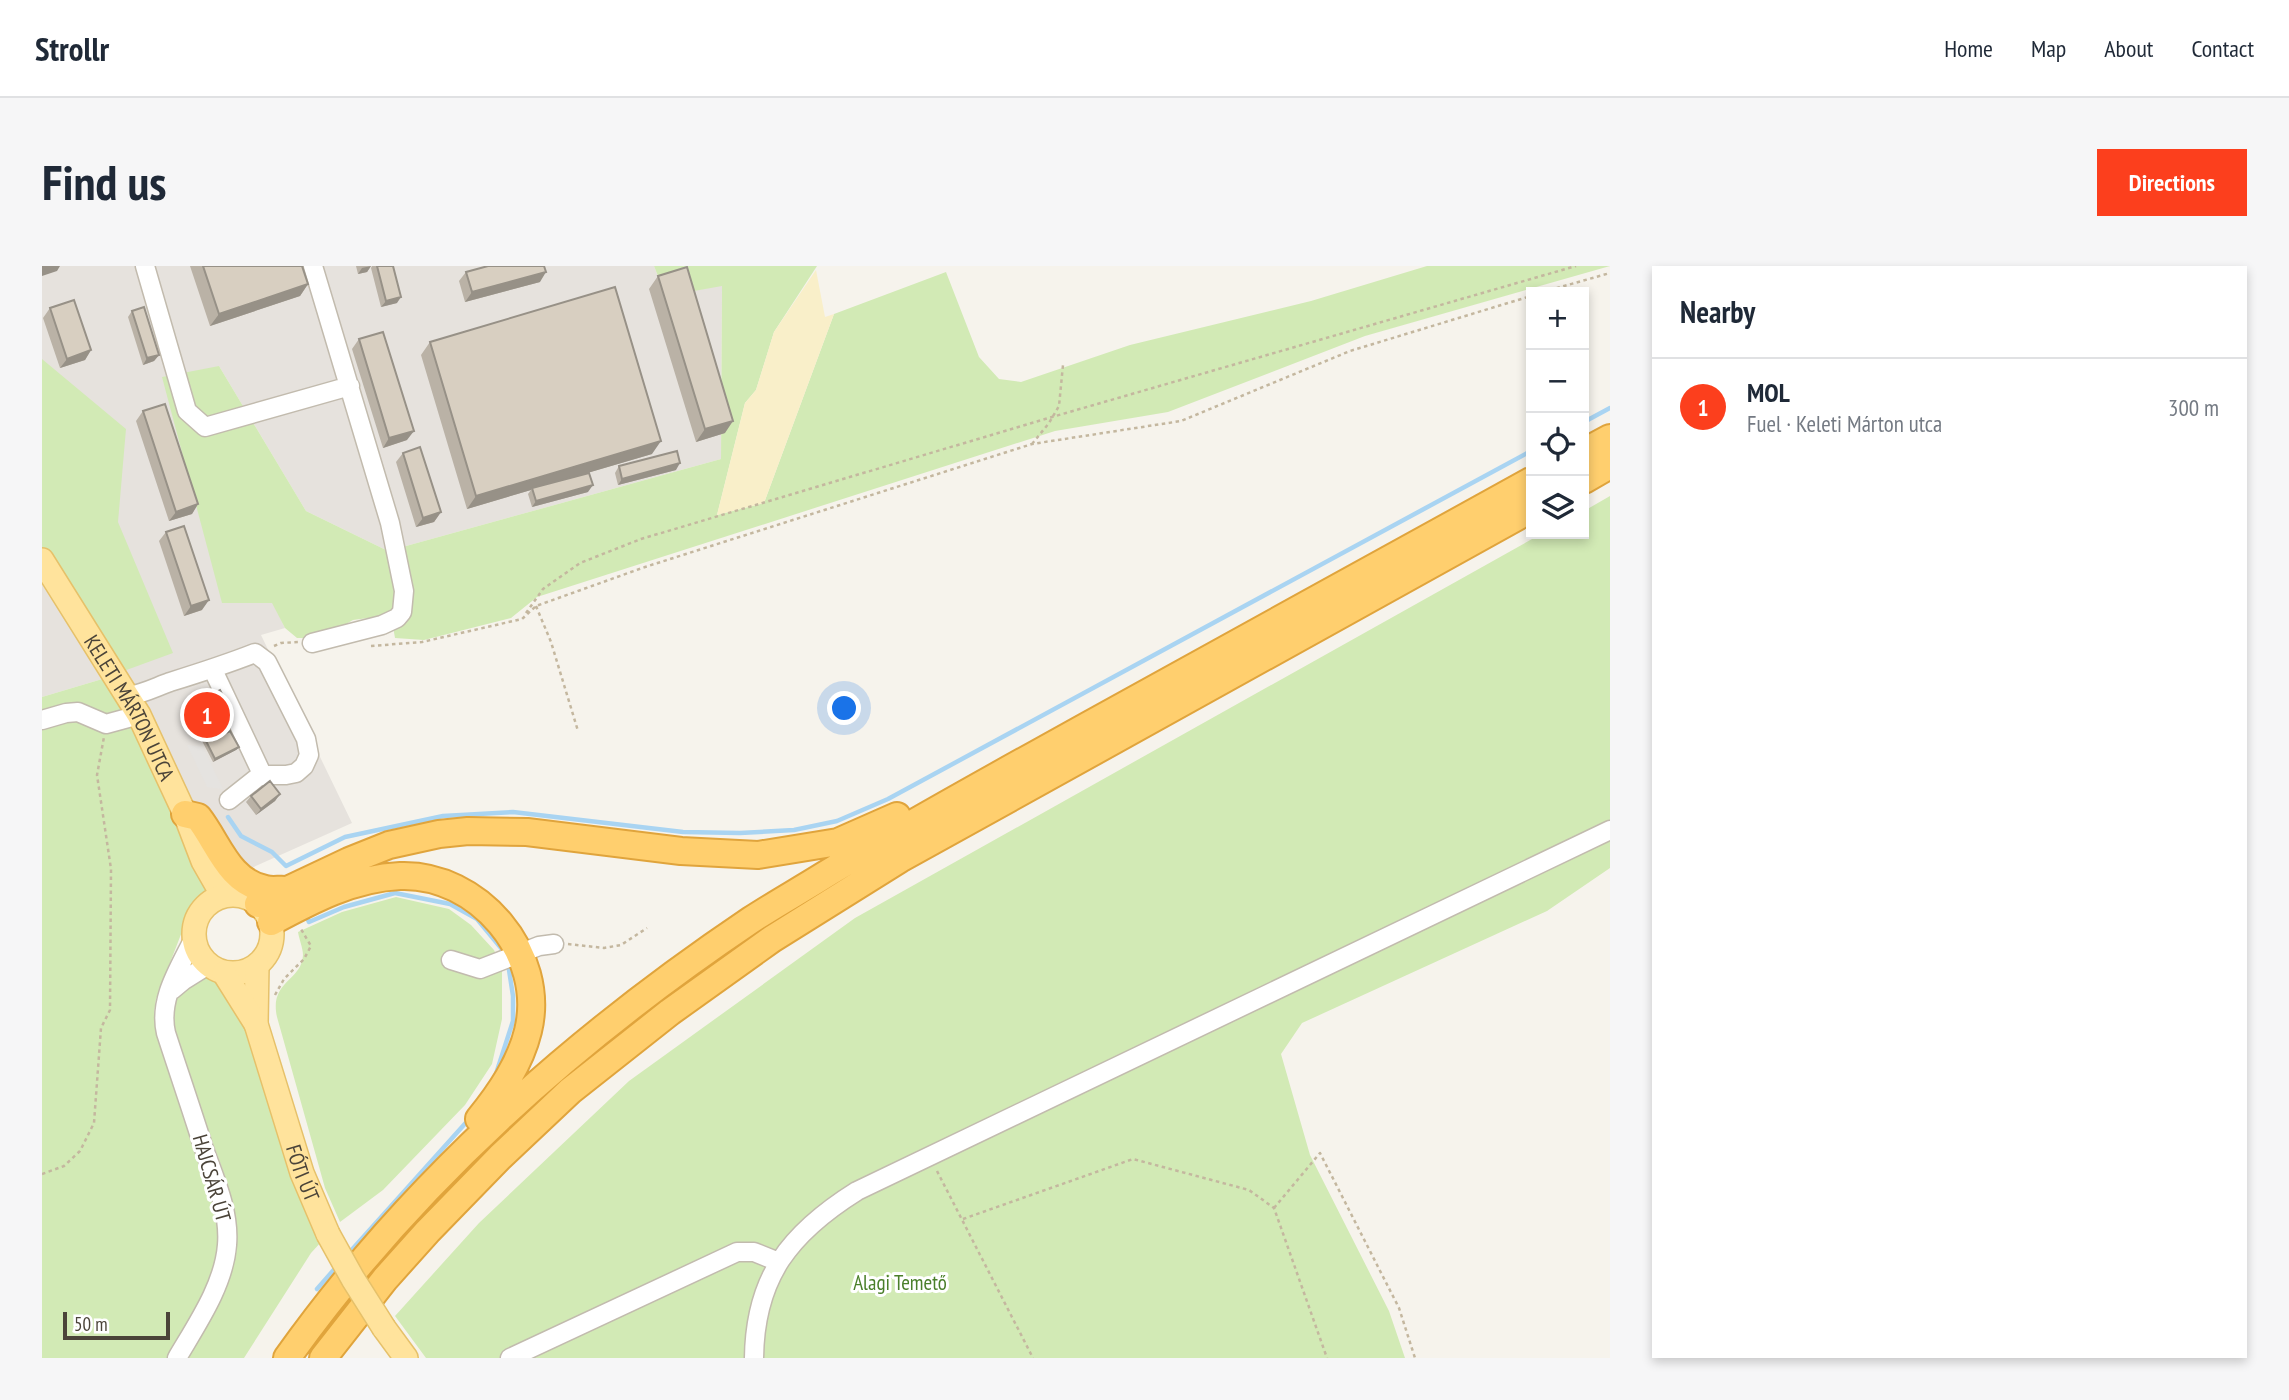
<!DOCTYPE html>
<html lang="en">
<head>
<meta charset="utf-8">
<style>
	body { margin:0; font-family:"PT Sans Narrow",sans-serif; background:#f6f6f7; color:#1f2937 }
	.controls { position:absolute; right:21px; top:21px; display:grid; overflow:hidden; border-radius:0px; box-shadow:0 4px 10px #0003 }
	.controls button { width:63px; height:63px; display:grid; place-items:center; padding:0; border:0; border-bottom:2px solid #e0e1e3; background:#fff; color:#1f2937; font:35px sans-serif }
	.scale { position:absolute; left:21px; bottom:18px; width:107px; box-sizing:border-box; padding-left:7px; border:4px solid #4b4439; border-top:0; font-size:19px; line-height:24px; white-space:nowrap; color:#4b4439; -webkit-text-stroke:5px #fff; paint-order:stroke }
	.you { position:absolute; left:803px; top:443px; width:24px; height:24px; margin:-18px; border:5px solid #fff; border-radius:50%; background:#1a73e8; box-shadow:0 0 0 10px #1a73e833 }
	.badge { display:grid; place-items:center; width:46px; height:46px; border-radius:50%; background:#fc3f1d; color:#fff; font-size:23px; font-weight:700 }
	.pin { position:absolute; translate:-50% -50%; border:4px solid #fff; box-shadow:0 2px 7px #0006 }
	.list { margin:0; padding:0; list-style:none }
	h2 { display:flex; justify-content:space-between; align-items:center; height:91px; margin:0; padding:0 28px; font-size:30px }
	h2 small { font-size:23px; font-weight:400; color:#747a83 }
	.list li { display:grid; grid-template-columns:46px 1fr auto; gap:21px; align-items:center; box-sizing:border-box; height:98px; padding:0 28px; border-top:2px solid #e0e1e3 }
	.list b { display:block; font-size:26px; white-space:nowrap }
	.list p { margin:0; font-size:23px; white-space:nowrap; color:#747a83 }
	.list em { font-size:23px; font-style:normal; color:#747a83 }
	.icon { flex:none; width:38px; height:38px; fill:none; stroke:currentColor; stroke-width:2; stroke-linecap:round; stroke-linejoin:round }
	.map { position:relative; flex:none; width:1568px; height:1092px; overflow:hidden; border-radius:0px }
	header { display:flex; align-items:center; gap:42px; box-sizing:border-box; height:98px; padding:0 35px; background:#fff; border-bottom:2px solid #e0e1e3 }
	header strong { font-size:33px }
	nav { display:flex; gap:38px; margin-inline-start:auto; font-size:24px }
	.intro { display:flex; align-items:center; justify-content:space-between; box-sizing:border-box; height:168px; padding:0 42px }
	h1 { margin:0; font-size:49px }
	.button { padding:18px 32px; border-radius:0px; background:#fc3f1d; color:#fff; font-size:24px; font-weight:700 }
	main { display:flex; gap:42px; padding:0 42px }
	aside { flex:1; background:#fff; border-radius:0px; box-shadow:0 4px 10px #0003 }
	.map>svg:first-child { display:block }
	.industrial { fill:#e6e2dd }
	.green { fill:#d2eab5 }
	.sand { fill:#f9efc9 }
	.parking { fill:#e5e3e0 }
	.lines { fill:none; stroke-linecap:round; stroke-linejoin:round }
	.stream { stroke:#a9d4f2; stroke-width:4.5 }
	.minor-casing { stroke:#c2bbae; stroke-width:21 }
	.major-casing { stroke:#e6c16a; stroke-width:26 }
	.highway-casing { stroke:#e0a43c; stroke-width:30 }
	.path { stroke:#c4b79f; stroke-width:2.5; stroke-dasharray:3.5 3.5; stroke-linecap:butt }
	.minor { stroke:#fff; stroke-width:18 }
	.major { stroke:#ffe39c; stroke-width:23 }
	.highway { stroke:#ffcf6e; stroke-width:26 }
	.major-bridge-casing { stroke:#e6c16a; stroke-width:26; stroke-linecap:butt }
	.major-bridge { stroke:#ffe39c; stroke-width:23 }
	.wall { fill:#bab2a6 }
	.shaded-wall { fill:#979187 }
	.building { fill:#d8cfc1; stroke:#979187; stroke-width:2 }
	.labels { text-anchor:middle; dominant-baseline:central; stroke-width:6; stroke-linejoin:round; paint-order:stroke }
	.street-label { font-size:21px; fill:#4b4439; stroke:#fff }
	.park-label { font-size:21px; fill:#4a7f2a; stroke:#fff }
</style>
</head>
<body>
<header>
<strong>Strollr</strong>
<nav><a>Home</a><a>Map</a><a>About</a><a>Contact</a></nav>
</header>
<div class="intro"><h1>Find us</h1><a class="button">Directions</a></div>
<main>
<div class="map">
<svg width="1568" height="1092" viewBox="0 0 1568 1092">
	<rect width="100%" height="100%" fill="#f6f3ec"/>
	<path class="industrial" d="M 0,0 L 612,0 L 624,30 L 680,19 L 679,193 L 346,285 L 264,245 L 177,100 L 231,337 L 243,362 L 219,369 L 310,557 L 167,621 L 67,411 L 0,431 Z"/>
	<path class="green" d="M 612,0 L 775,0 L 732,66 L 714,124 L 703,137 L 675,249 L 722,237 L 792,48 L 904,6 L 937,91 L 957,113 L 979,116 L 1088,79 L 1269,35 L 1385,0 L 1568,0 L 1323,70 L 1126,146 L 1013,165 L 495,331 L 469,352 L 382,374 L 353,372 L 349,349 L 311,354 L 280,372 L 255,372 L 243,362 L 230,337 L 180,337 L 120,111 L 177,100 L 264,245 L 346,285 L 679,193 L 680,20 L 624,30 Z
		M 0,93 L 84,163 L 76,256 L 131,387 L 68,410 L 167,621 L 168,636 L 148,645 L 114,733 L 112,747 L 114,762 L 173,930 L 181,978 L 168,1019 L 127,1092 L 0,1092 L 0,431 L 67,411 L 0,292 Z
		M 1568,230 L 1568,602 L 1505,645 L 1260,757 L 1239,788 L 1268,889 L 1347,1045 L 1363,1092 L 384,1092 L 353,1050 L 437,957 L 587,815 L 813,652 L 1499,268 L 1542,268 L 1542,245 Z
		M 354,631 L 407,643 L 429,659 L 452,684 L 460,701 L 460,753 L 450,798 L 423,839 L 341,924 L 298,956 L 283,922 L 235,751 C 227,715 260,715 261,689 C 261,682 257,673 256,666 L 300,646 Z
		M 172,708 L 199,738 L 280,975 L 269,987 L 202,1092 L 142,1092 L 191,989 C 201,947 180,903 166,864 C 155,834 144,803 133,773 C 130,749 127,734 148,718 C 157,711 161,709 172,708 Z"/>
	<path class="sand" d="M 774,4 L 783,51 L 792,48 L 722,237 L 675,249 L 703,137 L 714,124 L 732,66 Z"/>
	<path class="parking" d="M 145,479 L 161,481 L 181,523 L 165,521 Z"/>
	<g class="lines">
		<path class="stream" d="M 1542,156 L 1568,142
			M 186,551 L 199,570 L 230,586 L 244,600 L 303,571 L 401,550 L 471,546 L 641,566 L 698,567 L 752,564 L 795,555 L 846,533 L 1489,185
			M 264,649 L 267,656 L 302,641 L 353,627 L 408,638 L 435,653 L 459,682
			M 453,811 L 471,755 L 471,730 L 467,704
			M 306,988 L 429,851
			M 275,1023 L 296,999"/>
		<defs>
			<path id="minor" d="M 103,0 L 145,145 L 163,161 L 308,120
				M 270,377 L 340,359 L 355,352 L 360,346 L 362,325 L 348,257 L 271,0
				M 171,404 L 221,510
				M 86,430 C 101,428 114,421 128,416 C 157,407 185,398 213,387 L 225,396 L 264,473 L 267,489 L 262,500 L 254,507 L 244,509 L 227,509 L 216,511 L 187,534
				M 0,454 L 24,447 L 36,446 L 64,458 L 97,449
				M 409,694 L 438,703 L 497,680 L 512,678
				M 130,724 L 142,714 L 166,699
				M 135,1092 C 155,1058 182,1019 185,979 C 188,945 172,911 161,880 C 149,842 136,804 124,767 C 116,733 138,701 152,672
				M 468,1092 L 695,986 L 712,986 L 737,996
				M 712,1092 C 713,1011 748,967 815,925 L 1568,564"/>
			<g id="major">
				<path id="s1" d="M 0,294 L 97,449 L 143,548 L 161,595 L 177,623 L 184,629"/>
				<circle cx="191" cy="668" r="39"/>
				<path id="s2" d="M 215,700 L 214,758 L 260,907 L 286,968"/>
				<path d="M 182,707 L 214,758"/>
				<path d="M 342,1062 L 364,1092"/>
			</g>
			<path id="highway" d="M 1542,186 L 1568,172
				M 1542,214 L 1568,199
				M 143,548 L 156,551 C 177,578 186,615 223,623 C 230,625 238,623 245,624
				M 216,638 L 307,595 L 347,579 L 397,568 L 426,565 L 485,566 L 639,585 L 716,589 L 796,576 L 855,550
				M 229,656 C 270,634 311,612 358,610 C 436,607 505,688 486,765 C 478,798 458,827 437,853
				M 245,1092 C 369,918 532,773 709,654 C 732,639 757,625 781,610 C 867,558 955,510 1043,461 C 1192,379 1340,297 1489,215
				M 281,1092 L 343,1013 L 386,965 L 458,891 L 528,825 L 628,746 L 730,673 L 858,593 L 1489,243"/>
		</defs>
		<use href="#minor" class="minor-casing"/>
		<use href="#major" class="major-casing"/>
		<use href="#highway" class="highway-casing"/>
		<path class="path" d="M 1501,26 L 1568,7
			M 990,178 L 1007,157 L 1017,140 L 1021,99
			M 494,340 L 509,376 L 536,465
			M 484,347 L 501,323 L 538,297 L 599,273 L 1010,151 L 1534,0
			M 232,380 L 239,377 L 256,376
			M 329,380 L 380,376 L 480,353 L 494,340 L 603,301 L 990,178 L 1139,155 L 1308,85 L 1489,30
			M 526,678 L 562,682 L 579,679 L 605,662
			M 233,729 L 242,713 L 262,693 L 269,680 L 259,663
			M 895,905 L 991,1092
			M 0,908 L 22,900 L 38,885 L 52,857 L 59,762 L 68,744 L 69,603 L 55,509 L 62,471
			M 1232,942 L 1278,887 L 1357,1042 L 1373,1092
			M 921,953 L 1091,893 L 1207,924 L 1232,942 L 1285,1092"/>
		<use href="#minor" class="minor"/>
		<use href="#major" class="major"/>
		<use href="#highway" class="highway"/>
		<defs>
			<path id="major-bridge" d="M 286,968 L 311,1013 L 342,1062"/>
		</defs>
		<use href="#major-bridge" class="major-bridge-casing"/>
		<use href="#major-bridge" class="major-bridge"/>
	</g>
	<path class="wall" d="M 148,0 L 260,0 L 266,18 L 258,30 L 168,60 Z
		M 314,0 L 329,0 L 325,6 L 316,8 Z
		M 330,0 L 351,0 L 355,37 L 339,41 L 329,2 Z
		M 424,6 L 498,16 L 423,36 L 417,15 Z
		M 616,10 L 683,167 L 654,176 L 607,23 Z
		M 8,42 L 49,84 L 43,94 L 18,102 L 1,52 Z
		M 90,45 L 117,89 L 112,95 L 101,99 L 86,51 Z
		M 317,73 L 365,174 L 341,182 L 310,83 Z
		M 388,76 L 610,188 L 545,207 L 546,226 L 490,241 L 486,228 L 489,224 L 425,243 L 379,89 Z
		M 101,145 L 156,238 L 150,248 L 127,255 L 94,155 Z
		M 361,187 L 399,246 L 392,256 L 374,261 L 354,196 Z
		M 577,200 L 634,204 L 576,219 L 573,207 Z
		M 124,266 L 160,344 L 142,350 L 117,275 Z
		M 149,439 L 189,447 L 185,453 L 177,458 L 182,468 L 197,481 L 194,484 L 171,496 L 145,446 Z
		M 238,528 L 233,535 L 214,549 L 204,536 L 209,530 Z"/>
	<path class="shaded-wall" d="M 0,0 L 18,0 L 15,5 L 0,10 Z
		M 329,0 L 325,6 L 316,8 L 320,2 Z
		M 504,6 L 498,16 L 423,36 L 430,26 Z
		M 266,18 L 258,30 L 168,60 L 177,48 Z
		M 359,31 L 355,37 L 339,41 L 344,35 Z
		M 49,84 L 43,94 L 18,102 L 25,93 Z
		M 117,89 L 112,95 L 101,99 L 105,92 Z
		M 691,155 L 683,167 L 654,176 L 663,163 Z
		M 372,165 L 365,174 L 341,182 L 347,172 Z
		M 619,175 L 610,188 L 491,223 L 490,222 L 489,224 L 425,243 L 434,230 Z
		M 638,197 L 634,204 L 576,219 L 580,213 Z
		M 551,219 L 546,226 L 490,241 L 494,235 Z
		M 156,238 L 150,248 L 127,255 L 134,246 Z
		M 399,246 L 392,256 L 374,261 L 381,252 Z
		M 167,334 L 160,344 L 142,350 L 149,340 Z
		M 189,447 L 185,453 L 160,467 L 159,465 L 161,462 Z
		M 197,481 L 194,484 L 171,496 L 173,493 Z
		M 238,528 L 233,535 L 214,549 L 219,543 Z"/>
	<path class="building" d="M 161,0 L 260,0 L 266,18 L 177,48 Z
		M 335,0 L 351,0 L 359,31 L 344,35 Z
		M 446,0 L 502,0 L 504,6 L 430,26 L 424,6 Z
		M 645,1 L 691,155 L 663,163 L 616,10 Z
		M 573,21 L 619,175 L 434,230 L 388,76 Z
		M 32,34 L 49,84 L 25,93 L 8,42 Z
		M 102,41 L 117,89 L 105,92 L 90,45 Z
		M 341,66 L 372,165 L 347,172 L 317,73 Z
		M 123,138 L 156,238 L 134,246 L 101,145 Z
		M 378,181 L 399,246 L 381,252 L 361,187 Z
		M 635,185 L 638,197 L 580,213 L 577,200 Z
		M 547,207 L 551,219 L 494,235 L 490,222 Z
		M 142,260 L 167,334 L 149,340 L 124,266 Z
		M 178,424 L 189,447 L 161,462 L 149,439 Z
		M 176,456 L 182,468 L 188,465 L 197,481 L 173,493 L 159,465 Z
		M 228,515 L 238,528 L 219,543 L 209,530 Z"/>
	<g class="labels">
		<g class="street-label">
			<text stroke="none"><textPath href="#s1" startOffset="172">KELETI MÁRTON UTCA</textPath></text>
			<text stroke="none"><textPath href="#s2" startOffset="214">FÓTI ÚT</textPath></text>
			<text transform="translate(170 912) rotate(74)">HAJCSÁR ÚT</text>
		</g>
		<g class="park-label">
			<text x="858" y="1016">Alagi Temető</text>
		</g>
	</g>
</svg>
<div class="controls">
<button>+</button>
<button>−</button>
<button><svg class="icon" aria-label="locate" viewBox="0 0 24 24"><circle cx="12" cy="12" r="6"/><path d="M12 2v4M12 18v4M2 12h4M18 12h4"/></svg></button>
<button><svg class="icon" aria-label="layers" viewBox="0 0 24 24"><path d="M12 4l9 5-9 5-9-5zM3 14l9 5 9-5"/></svg></button>
</div>
<div class="scale">50 m</div>
<div class="you"></div>
<div class="pin badge" style="left:165px;top:449px">1</div>
</div>
<aside>
<h2>Nearby<small></small></h2>
<ul class="list">
<li><span class="badge">1</span><div><b>MOL</b><p>Fuel · Keleti Márton utca</p></div><em>300 m</em></li>
</ul>
</aside>
</main>
</body>
</html>
